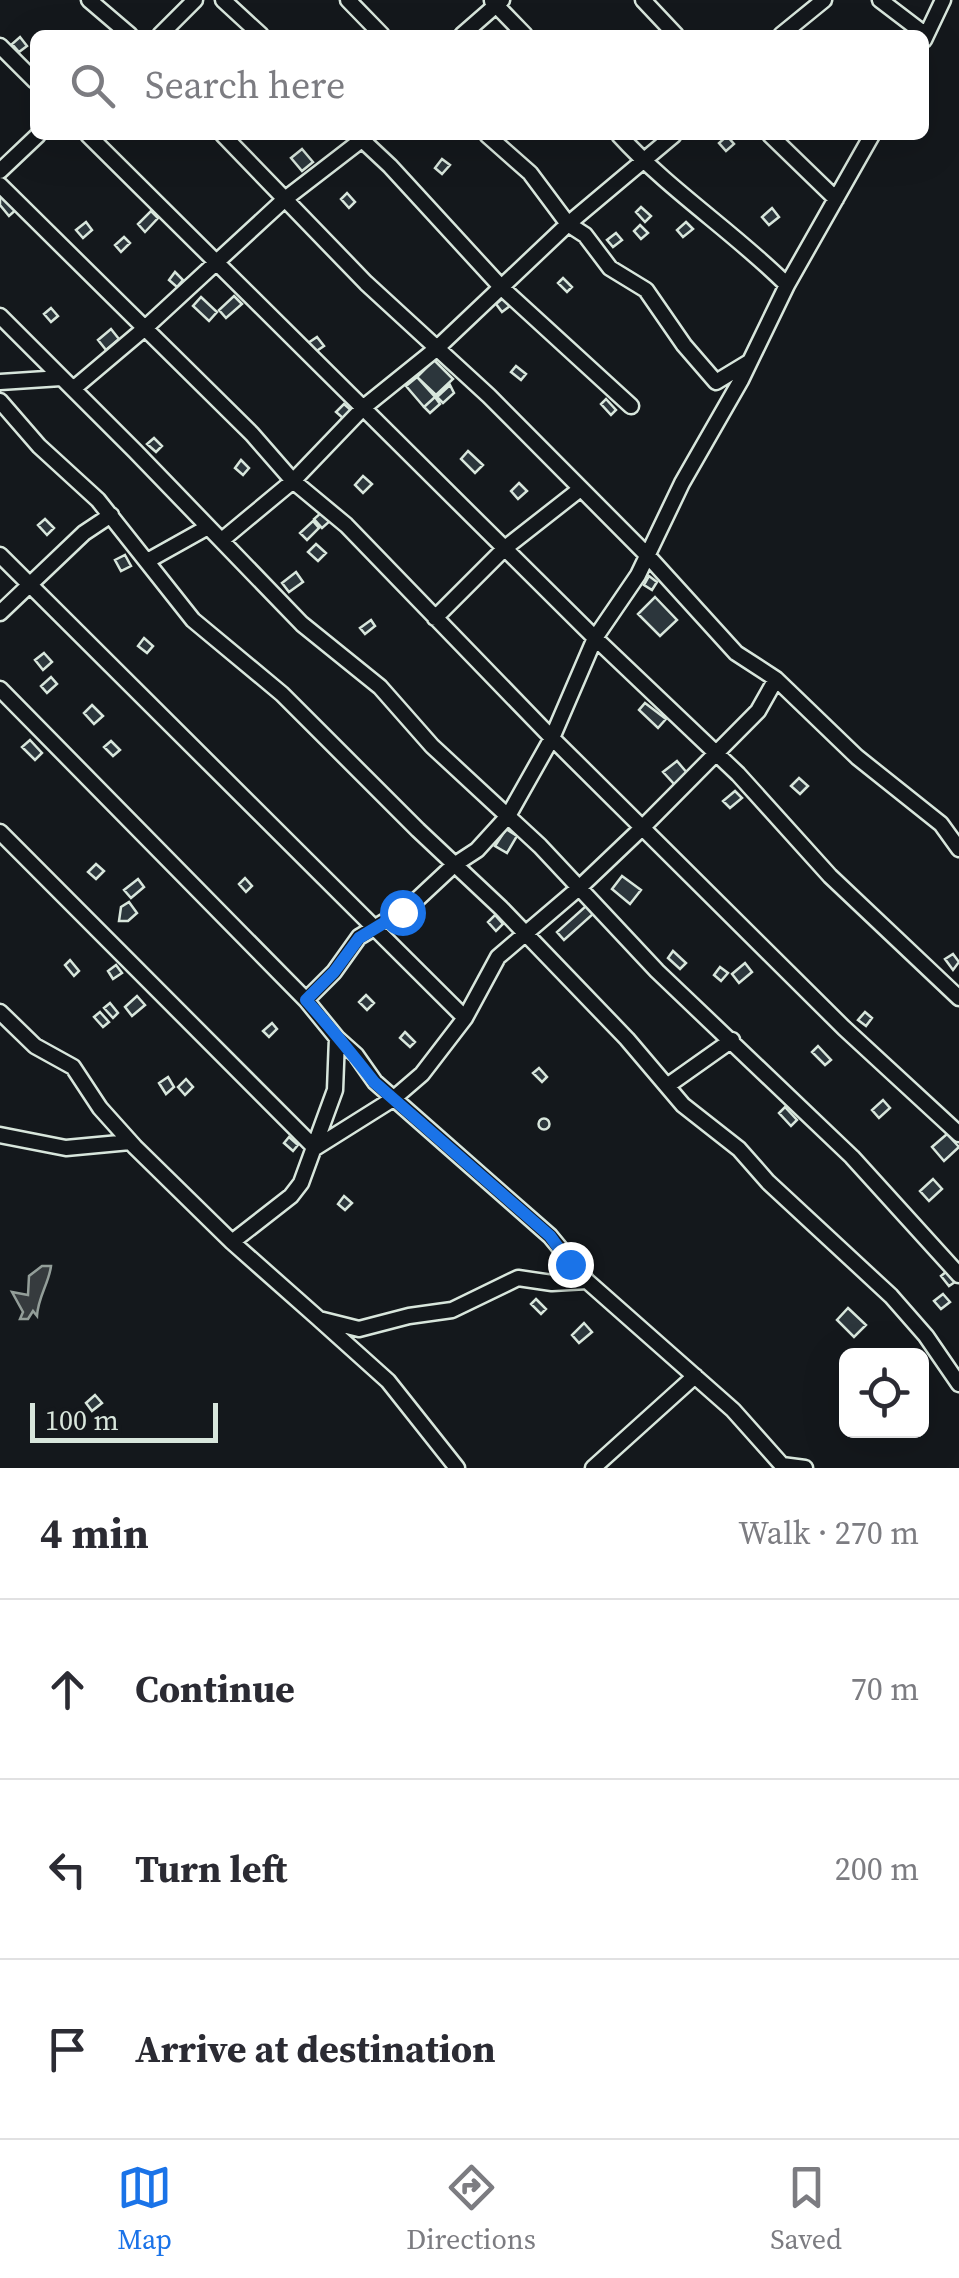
<!DOCTYPE html>
<html lang="en">
<head>
<meta charset="utf-8">
<style>
	body { margin:0; font-family:"Source Serif 4",serif; background:#f2f2f3; color:#2b2b33 }
	.controls { position:absolute; right:30px; bottom:30px; display:grid; overflow:hidden; border-radius:15px; box-shadow:0 10px 40px #0002 }
	.controls button { width:90px; height:90px; display:grid; place-items:center; padding:0; border:0; border-bottom:2px solid #e1e1e2; background:#fff; color:#2b2b33; font:50px sans-serif }
	.scale { position:absolute; left:30px; bottom:25px; width:188px; box-sizing:border-box; padding-left:10px; border:5px solid #d8e6dc; border-top:0; font-size:28px; line-height:35px; white-space:nowrap; color:#d8e6dc; -webkit-text-stroke:8px #14181c; paint-order:stroke }
	.stop { position:absolute; width:30px; height:30px; margin:-22px; border:8px solid #1a73e8; border-radius:50%; background:#fff }
	.stop.end { background:#1a73e8; border-color:#fff; box-shadow:0 2px 10px #0008 }
	.list { margin:0; padding:0; list-style:none }
	h2 { display:flex; justify-content:space-between; align-items:center; height:130px; margin:0; padding:0 40px; font-size:42px }
	h2 small { font-size:32px; font-weight:400; color:#7c7c81 }
	.list li { display:grid; grid-template-columns:65px 1fr auto; gap:30px; align-items:center; box-sizing:border-box; height:180px; padding:0 40px; border-top:2px solid #e1e1e2 }
	.list b { display:block; font-size:38px; white-space:nowrap }
	.list em { font-size:32px; font-style:normal; color:#7c7c81 }
	.icon { flex:none; width:55px; height:55px; fill:none; stroke:currentColor; stroke-width:2; stroke-linecap:round; stroke-linejoin:round }
	.map { position:relative; flex:none; width:959px; height:1468px; overflow:hidden }
	.search { position:absolute; background:#fff; box-shadow:0 10px 40px #0002; left:30px; right:30px; top:30px; height:110px; display:flex; align-items:center; gap:25px; box-sizing:border-box; padding:0 35px; border-radius:15px; color:#7c7c81; font-size:38px }
	.sheet { height:670px; background:#fff }
	nav { display:flex; justify-content:space-around; align-items:center; box-sizing:border-box; height:140px; border-top:2px solid #e1e1e2; background:#fff; font-size:28px; color:#7c7c81 }
	nav a { display:grid; justify-items:center; gap:5px }
	nav .on { color:#1a73e8 }
	.map>svg:first-child { display:block }
	.water { fill:#363b3e; stroke:#939e99; stroke-width:2.5 }
	.building { fill:#2c363c; stroke:#d8e6dc; stroke-width:2.5 }
	.lines { fill:none; stroke-linecap:round; stroke-linejoin:round }
	.minor-casing { stroke:#d8e6dc; stroke-width:19 }
	.minor { stroke:#14181c; stroke-width:14 }
	.route { stroke:#1a73e8; stroke-width:12 }
</style>
</head>
<body>
<div class="map">
<svg width="959" height="1468" viewBox="0 0 959 1468">
	<rect width="100%" height="100%" fill="#14181c"/>
	<path class="water" d="M 42,1266 L 51,1266 C 49,1283 38,1297 37,1316 L 33,1311 L 28,1319 L 20,1319 L 23,1312 L 12,1292 L 28,1295 L 29,1276 Z"/>
	<path class="building" d="M 20,37 L 27,46 L 19,52 L 12,44 Z
		M 727,136 L 734,144 L 726,151 L 719,143 Z
		M 302,149 L 313,162 L 302,171 L 291,158 Z
		M 442,159 L 450,165 L 442,174 L 435,168 Z
		M 4,193 L 18,208 L 9,216 L 0,205 L 0,197 Z
		M 347,193 L 355,202 L 349,208 L 341,199 Z
		M 641,207 L 651,216 L 645,222 L 636,212 Z
		M 772,208 L 779,217 L 769,225 L 762,217 Z
		M 151,211 L 158,218 L 145,232 L 138,224 Z
		M 86,222 L 92,230 L 83,238 L 76,230 Z
		M 686,222 L 693,229 L 683,237 L 677,230 Z
		M 640,225 L 648,233 L 641,239 L 634,231 Z
		M 616,233 L 622,240 L 613,247 L 607,240 Z
		M 124,237 L 130,243 L 121,252 L 115,245 Z
		M 175,272 L 183,280 L 177,287 L 169,280 Z
		M 563,278 L 572,287 L 567,292 L 558,283 Z
		M 234,296 L 242,304 L 226,318 L 219,310 Z
		M 201,297 L 217,312 L 209,321 L 193,306 Z
		M 503,298 L 510,306 L 502,312 L 496,304 Z
		M 51,308 L 58,316 L 51,322 L 44,314 Z
		M 111,329 L 119,339 L 106,350 L 98,340 Z
		M 317,337 L 324,346 L 315,352 L 308,343 Z
		M 434,360 L 453,379 L 436,395 L 417,377 Z
		M 516,366 L 526,374 L 521,380 L 511,372 Z
		M 417,377 L 435,397 L 424,407 L 406,386 Z
		M 450,385 L 454,393 L 443,403 L 437,397 Z
		M 435,397 L 440,404 L 430,413 L 424,407 Z
		M 606,399 L 616,410 L 611,415 L 601,404 Z
		M 344,404 L 352,411 L 344,419 L 336,412 Z
		M 154,438 L 162,446 L 156,452 L 147,444 Z
		M 468,451 L 483,465 L 475,473 L 461,459 Z
		M 241,460 L 249,468 L 243,475 L 235,468 Z
		M 363,476 L 372,484 L 363,493 L 355,485 Z
		M 519,483 L 527,491 L 518,499 L 511,491 Z
		M 322,512 L 330,521 L 322,528 L 314,519 Z
		M 45,519 L 54,528 L 47,535 L 38,525 Z
		M 313,521 L 319,528 L 307,540 L 300,533 Z
		M 316,544 L 326,553 L 318,561 L 308,552 Z
		M 125,555 L 131,566 L 121,571 L 115,560 Z
		M 296,572 L 303,582 L 289,592 L 282,583 Z
		M 649,576 L 657,582 L 652,590 L 644,585 Z
		M 655,597 L 677,620 L 660,636 L 638,614 Z
		M 371,620 L 375,626 L 365,634 L 360,628 Z
		M 144,638 L 153,646 L 147,653 L 138,646 Z
		M 44,653 L 52,662 L 43,670 L 35,660 Z
		M 51,677 L 57,684 L 47,693 L 41,686 Z
		M 645,703 L 666,719 L 658,728 L 639,710 Z
		M 92,705 L 103,716 L 94,724 L 84,713 Z
		M 30,740 L 42,753 L 35,760 L 22,747 Z
		M 111,741 L 120,750 L 113,756 L 104,747 Z
		M 677,761 L 688,774 L 675,785 L 663,772 Z
		M 799,778 L 808,786 L 800,794 L 791,786 Z
		M 735,791 L 742,798 L 730,808 L 723,801 Z
		M 506,829 L 517,836 L 507,853 L 495,846 Z
		M 96,864 L 104,871 L 96,879 L 88,872 Z
		M 622,876 L 641,890 L 630,904 L 612,889 Z
		M 245,878 L 252,886 L 246,892 L 239,884 Z
		M 138,879 L 144,887 L 131,898 L 124,890 Z
		M 129,902 L 137,913 L 128,921 L 119,921 L 121,907 Z
		M 586,906 L 593,914 L 564,940 L 557,932 Z
		M 495,915 L 503,924 L 496,931 L 488,922 Z
		M 673,951 L 686,963 L 680,969 L 668,958 Z
		M 953,954 L 959,962 L 953,970 L 945,959 Z
		M 70,960 L 79,971 L 74,976 L 65,965 Z
		M 745,963 L 752,972 L 739,983 L 732,974 Z
		M 116,965 L 122,973 L 113,979 L 108,971 Z
		M 720,967 L 728,973 L 721,981 L 714,975 Z
		M 366,995 L 374,1003 L 367,1010 L 359,1002 Z
		M 137,996 L 145,1005 L 132,1016 L 125,1007 Z
		M 110,1003 L 118,1013 L 113,1018 L 104,1008 Z
		M 100,1012 L 109,1022 L 103,1027 L 94,1017 Z
		M 865,1012 L 872,1018 L 866,1026 L 858,1020 Z
		M 272,1023 L 277,1029 L 269,1037 L 263,1031 Z
		M 405,1032 L 415,1042 L 410,1047 L 400,1038 Z
		M 818,1046 L 831,1060 L 825,1065 L 812,1052 Z
		M 539,1068 L 547,1077 L 542,1082 L 533,1073 Z
		M 168,1077 L 174,1087 L 166,1094 L 159,1083 Z
		M 186,1079 L 193,1087 L 185,1095 L 178,1087 Z
		M 883,1100 L 890,1108 L 879,1118 L 872,1110 Z
		M 785,1107 L 797,1120 L 791,1126 L 779,1113 Z
		M538.5 1124a5.5 5.5 0 1 1 11 0a5.5 5.5 0 1 1-11 0Z
		M 947,1134 L 959,1147 L 944,1161 L 932,1147 Z
		M 289,1137 L 298,1145 L 293,1151 L 284,1143 Z
		M 933,1179 L 942,1189 L 929,1201 L 920,1191 Z
		M 344,1196 L 352,1203 L 345,1210 L 338,1204 Z
		M 947,1271 L 955,1282 L 949,1286 L 941,1276 Z
		M 943,1294 L 950,1302 L 941,1309 L 934,1301 Z
		M 536,1299 L 546,1309 L 541,1314 L 531,1304 Z
		M 848,1308 L 866,1325 L 854,1337 L 837,1320 Z
		M 584,1323 L 592,1332 L 579,1343 L 572,1335 Z
		M 95,1395 L 102,1403 L 92,1411 L 86,1403 Z"/>
	<g class="lines">
		<defs>
			<path id="minor" d="M 89,0 L 130,35
				M 223,0 L 261,35
				M 348,0 L 382,35
				M 643,0 L 676,35
				M 880,0 L 926,35
				M 492,1 L 525,35
				M 160,35 L 195,0
				M 462,35 L 502,0
				M 781,35 L 824,0
				M 924,40 L 943,0
				M 0,46 L 35,81
				M 88,135 L 595,638 L 738,774 L 830,876 L 959,998
				M 223,135 L 366,283 L 489,396 L 647,555 L 736,653 L 776,679 L 857,757 L 941,824 L 959,849
				M 487,135 L 530,173 L 568,224 L 585,235 L 610,268 L 646,290 L 684,345 L 716,382 L 749,362
				M 619,135 C 670,191 734,232 787,285
				M 770,135 L 836,199
				M 358,136 L 390,166 L 502,288 L 631,406
				M 0,171 L 38,135
				M 0,185 L 252,434 L 293,481 L 346,525 L 552,738 L 844,1028 L 959,1134
				M 0,316 L 135,451 L 302,624 L 380,687 L 432,746 L 540,846 L 657,971 L 852,1157 L 959,1275
				M 0,382 L 61,378
				M 73,389 L 144,329 L 285,199 L 368,135
				M 0,401 L 39,446 L 98,500 L 193,620 L 282,694 L 418,830 L 501,908 L 627,1039 L 683,1105 L 739,1149 L 768,1182 L 891,1296 L 926,1336 L 959,1384
				M 222,540 L 293,481 L 364,407 L 436,349 L 568,224 L 674,135
				M 0,555 L 465,1018
				M 149,560 L 208,527
				M 0,613 L 84,533 L 111,515
				M 435,618 L 505,548 L 579,490
				M 0,689 L 306,1000 L 337,1038 L 335,1090 L 301,1183 L 291,1196 L 232,1242
				M 0,832 L 315,1148 L 393,1099 L 422,1074 L 465,1018 L 498,957 L 580,887 L 643,827 L 758,711 L 776,679
				M 306,1000 L 334,972 L 359,937 L 409,907 L 454,865 L 477,850 L 508,816 L 552,738 L 595,638 L 638,575 L 682,483 L 741,380 L 787,285 L 872,135
				M 0,1012 L 35,1046 L 73,1067 L 100,1108 L 135,1147 L 232,1242 L 319,1319
				M 337,1038 L 356,1055 L 375,1082 L 550,1236 L 587,1281
				M 667,1086 L 732,1040
				M 0,1135 L 66,1148 L 130,1142
				M 457,1468 L 388,1381 L 319,1319 L 359,1329 L 409,1316 L 452,1310 L 518,1278 L 552,1283 L 587,1281 L 733,1410 L 782,1465 L 805,1468
				M 593,1468 L 695,1376"/>
		</defs>
		<use href="#minor" class="minor-casing"/>
		<use href="#minor" class="minor"/>
	</g>
	<g class="lines">
		<path class="route" d="M 402,912 L 359,938 L 334,972 L 306,1000 C 330,1027 352,1054 374,1082 L 550,1236 L 570,1264"/>
	</g>
</svg>
<div class="controls">
<button><svg class="icon" aria-label="locate" viewBox="0 0 24 24"><circle cx="12" cy="12" r="6"/><path d="M12 2v4M12 18v4M2 12h4M18 12h4"/></svg></button>
</div>
<div class="scale">100 m</div>
<div class="stop" style="left:402px;top:912px"></div>
<div class="stop end" style="left:570px;top:1264px"></div>
<div class="search"><svg class="icon" aria-label="search" viewBox="0 0 24 24"><circle cx="10" cy="10" r="6"/><path d="M15 15l6 6"/></svg>Search here</div>
</div>
<section class="sheet">
<h2>4 min<small>Walk · 270 m</small></h2>
<ul class="list">
<li><svg class="icon" aria-label="ahead" viewBox="0 0 24 24"><path d="M12 20V5M6 11l6-6 6 6"/></svg><div><b>Continue</b></div><em>70 m</em></li>
<li><svg class="icon" aria-label="left" viewBox="0 0 24 24"><path d="M17 20v-9H6M10 6l-5 5 5 5"/></svg><div><b>Turn left</b></div><em>200 m</em></li>
<li><svg class="icon" aria-label="arrive" viewBox="0 0 24 24"><path d="M6 21V4h12l-3 4 3 4H6"/></svg><div><b>Arrive at destination</b></div></li>
</ul>
</section>
<nav>
<a class="on"><svg class="icon" aria-label="map" viewBox="0 0 24 24"><path d="M3 6l6-2 6 2 6-2v14l-6 2-6-2-6 2zM9 4v14M15 6v14"/></svg>Map</a>
<a><svg class="icon" aria-label="directions" viewBox="0 0 24 24"><path d="M12 3l9 9-9 9-9-9zM9 14v-3h6M13 9l2 2-2 2"/></svg>Directions</a>
<a><svg class="icon" aria-label="saved" viewBox="0 0 24 24"><path d="M7 4h10v16l-5-4-5 4z"/></svg>Saved</a>
</nav>
</body>
</html>
